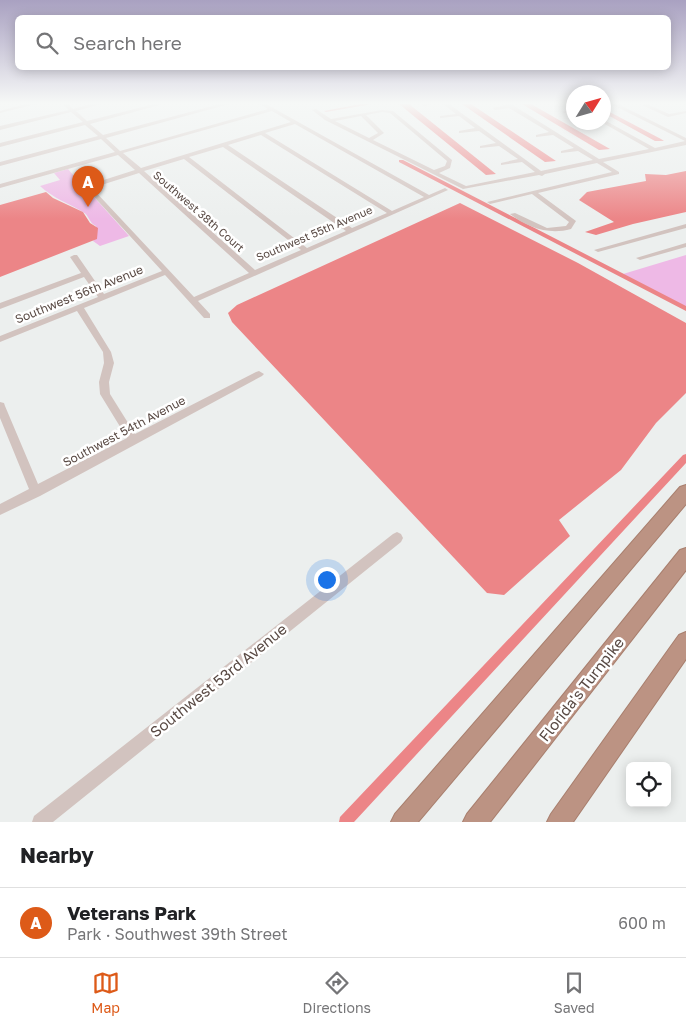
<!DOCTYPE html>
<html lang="en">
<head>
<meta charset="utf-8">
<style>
	body { margin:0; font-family:"Golos Text",sans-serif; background:#f2f2f2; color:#202124 }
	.controls { position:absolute; right:15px; bottom:15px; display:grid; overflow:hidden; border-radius:8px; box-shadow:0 2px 12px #0003 }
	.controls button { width:45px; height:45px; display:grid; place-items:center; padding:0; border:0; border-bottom:1px solid #e0e0e0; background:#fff; color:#202124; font:25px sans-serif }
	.compass { position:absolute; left:566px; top:85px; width:45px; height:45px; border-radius:50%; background:#fff; box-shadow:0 2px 12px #0003; rotate:53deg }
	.you { position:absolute; left:326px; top:579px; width:18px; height:18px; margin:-12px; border:4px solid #fff; border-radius:50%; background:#1a73e8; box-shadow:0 0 0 8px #1a73e833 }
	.badge { display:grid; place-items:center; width:32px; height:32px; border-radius:50%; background:#dd5a18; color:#fff; font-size:16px; font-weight:700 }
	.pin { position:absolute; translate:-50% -41px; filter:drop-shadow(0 1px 2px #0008) }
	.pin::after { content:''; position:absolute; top:26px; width:18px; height:15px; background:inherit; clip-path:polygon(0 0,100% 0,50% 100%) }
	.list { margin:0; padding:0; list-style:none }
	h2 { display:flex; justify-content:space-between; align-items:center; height:65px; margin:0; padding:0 20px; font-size:21px }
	h2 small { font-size:16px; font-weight:400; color:#757577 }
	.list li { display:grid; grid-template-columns:32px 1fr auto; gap:15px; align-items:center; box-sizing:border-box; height:70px; padding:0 20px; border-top:1px solid #e0e0e0 }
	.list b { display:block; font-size:19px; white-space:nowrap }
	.list p { margin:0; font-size:16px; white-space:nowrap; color:#757577 }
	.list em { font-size:16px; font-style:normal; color:#757577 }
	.icon { flex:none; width:28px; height:28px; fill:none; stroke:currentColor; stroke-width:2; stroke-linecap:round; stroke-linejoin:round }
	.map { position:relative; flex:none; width:686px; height:822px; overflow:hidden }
	.search { position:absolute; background:#fff; box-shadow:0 2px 12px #0003; left:15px; right:15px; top:15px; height:55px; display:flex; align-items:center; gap:12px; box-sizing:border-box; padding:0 18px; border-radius:8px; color:#757577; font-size:19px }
	.sheet { height:135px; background:#fff }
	nav { display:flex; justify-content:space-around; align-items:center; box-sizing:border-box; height:70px; border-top:1px solid #e0e0e0; background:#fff; font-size:14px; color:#757577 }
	nav a { display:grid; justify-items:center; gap:2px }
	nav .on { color:#dd5a18 }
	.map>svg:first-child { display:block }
	.green { fill:#eeb9e6 }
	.water { fill:#ec8587 }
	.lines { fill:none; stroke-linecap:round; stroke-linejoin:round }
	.canal { fill:#ec8587; fill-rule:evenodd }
	.highway-casing { stroke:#a87f6e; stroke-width:2 }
	.minor { fill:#d2c3bf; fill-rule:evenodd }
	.highway { fill:#bc9383; fill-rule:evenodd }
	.labels { text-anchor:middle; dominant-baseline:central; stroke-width:5; stroke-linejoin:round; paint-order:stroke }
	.far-street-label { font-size:11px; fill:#594a44; stroke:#fff }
	.street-label { font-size:12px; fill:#594a44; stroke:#fff }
	.near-street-label { font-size:15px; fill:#594a44; stroke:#fff }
</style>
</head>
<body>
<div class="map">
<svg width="686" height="822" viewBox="0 0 686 822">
	<rect width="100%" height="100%" fill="#ecefee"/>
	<path class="green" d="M 68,169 L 74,176 L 77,175 L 86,185 L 85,187 L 129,236 L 100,246 L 93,241 L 97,236 L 96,226 C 88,222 90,216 83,212 C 68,203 53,198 40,186 L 60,180 L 54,173 Z
		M 686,255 L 686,307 L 623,274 Z"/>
	<path class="water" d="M 399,104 L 409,104 L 496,174 L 486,175 Z
		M 462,104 L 471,104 L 556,161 L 545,162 Z
		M 522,104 L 531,104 L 610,149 L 599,150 Z
		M 604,109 L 661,139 L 664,141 L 655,141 L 604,113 Z
		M 686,171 L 686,212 L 633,224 L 596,235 L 585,232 L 614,222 L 579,200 L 587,192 L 646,181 L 645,174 L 666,175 Z
		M 46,192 L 53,198 L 83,212 L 90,223 L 98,228 L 97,239 L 0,277 L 0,205 Z
		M 460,203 L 578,263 L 686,323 L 686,393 L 656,423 L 621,470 L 559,520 L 570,536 L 504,595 L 487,593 L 232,322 L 228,313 L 237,305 Z"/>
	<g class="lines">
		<path class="canal" d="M 361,104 L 372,104 L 326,112 L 324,111 Z
			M 399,160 L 403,160 L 686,306 L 686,311 L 399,162 Z
			M 686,454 L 686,463 L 354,822 L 339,822 L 340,817 L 683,455 Z"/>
		<defs>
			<path id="highway" d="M 686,485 L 686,504 L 418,822 L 391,822 L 395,814 L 680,487 Z
				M 686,548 L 686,570 L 490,822 L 463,822 L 467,814 L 680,550 Z
				M 686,632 L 686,659 L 573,822 L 547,822 L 551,814 L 679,635 Z"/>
		</defs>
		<use href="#highway" class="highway-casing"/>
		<path class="minor" d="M 26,104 L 36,104 L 0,113 L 0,111 Z
			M 63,104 L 68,104 L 73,109 L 91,104 L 100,104 L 76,111 L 87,121 L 154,104 L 163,104 L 90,124 L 103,135 L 220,104 L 229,104 L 106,138 L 120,151 L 268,109 L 260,104 L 266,104 L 429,195 L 445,188 L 448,190 L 198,301 L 210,314 L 210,318 L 204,318 L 165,275 L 84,308 L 111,352 L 114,363 L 109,382 L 110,394 L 135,434 L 256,372 L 259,371 L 264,374 L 262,376 L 40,496 L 0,515 L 0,504 L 29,489 L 0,418 L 0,402 L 4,403 L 5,406 L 38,484 L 127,438 L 100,394 L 99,382 L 104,363 L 103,352 L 77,311 L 0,342 L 0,336 L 98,297 L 84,277 L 0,309 L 0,303 L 81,273 L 70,257 L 74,255 L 77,255 L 104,294 L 162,271 L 86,188 L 88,185 L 135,170 L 118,155 L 0,188 L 0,184 L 115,152 L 101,139 L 0,166 L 0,162 L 98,136 L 85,125 L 0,147 L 0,143 L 83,122 L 71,112 L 0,130 L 0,126 L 69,110 ZM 272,111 L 291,122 L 141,168 L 123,153 ZM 295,124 L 424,197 L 392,211 L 265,133 ZM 261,135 L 387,213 L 352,228 L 228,145 ZM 223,147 L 346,231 L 307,248 L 189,157 ZM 184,159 L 301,250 L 255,270 L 144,171 ZM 139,173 L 249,273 L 194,297 L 92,188 Z
			M 430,104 L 425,106 L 423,105 L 423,104 Z
			M 443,104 L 449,104 L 541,171 L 593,160 L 578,151 L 561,153 L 561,151 L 574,148 L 553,135 L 536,137 L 536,135 L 549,132 L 509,108 L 495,110 L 493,108 L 511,104 L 599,159 L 649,149 L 603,123 L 589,127 L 587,124 L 606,121 L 655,148 L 685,141 L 611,104 L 618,104 L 686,138 L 686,145 L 603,162 L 619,172 L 619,174 L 538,193 L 576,221 L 571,229 C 549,235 528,228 510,214 L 515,213 L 547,228 L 566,226 L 569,222 L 532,194 L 490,204 L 487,202 L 612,172 L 597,163 L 545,174 L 542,176 L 539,175 L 463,189 L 325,120 L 312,110 L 316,109 L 331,119 L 382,110 L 393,111 L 452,160 L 450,168 L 439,173 L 466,186 L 535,172 L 522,162 L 501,165 L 501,163 L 518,159 L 499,146 L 480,148 L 480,146 L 496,143 L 479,131 L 459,133 L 459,131 L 475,128 L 459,116 L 440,118 L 440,116 L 456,114 ZM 382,112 L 390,113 L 447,161 L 445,166 L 434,170 L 373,140 L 384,133 L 366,115 ZM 361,116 L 378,133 L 369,138 L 335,121 Z
			M 647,104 L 669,114 L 686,111 L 686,113 L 668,117 L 642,105 Z
			M 574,109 L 574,112 L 564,113 L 562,112 Z
			M 686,224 L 686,228 L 598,252 L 594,250 Z
			M 686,243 L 686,247 L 640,260 L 636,258 Z
			M 397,532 L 401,534 L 403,538 L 401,542 L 53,822 L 32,822 L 34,816 L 393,534 Z"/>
		<use href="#highway" class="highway"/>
	</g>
	<linearGradient id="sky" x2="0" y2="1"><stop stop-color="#a9a1c1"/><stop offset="0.47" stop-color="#f6f8f7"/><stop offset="1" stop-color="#f6f8f7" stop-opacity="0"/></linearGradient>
	<rect width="686" height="219" fill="url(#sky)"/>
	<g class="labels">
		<g class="far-street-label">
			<text transform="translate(199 211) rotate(41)">Southwest 38th Court</text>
			<text transform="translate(314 233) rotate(-23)">Southwest 55th Avenue</text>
		</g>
		<g class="street-label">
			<text transform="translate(79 294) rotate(-22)">Southwest 56th Avenue</text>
			<text transform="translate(124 431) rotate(-28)">Southwest 54th Avenue</text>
		</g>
		<g class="near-street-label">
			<text transform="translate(218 680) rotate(-39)">Southwest 53rd Avenue</text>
			<text transform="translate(581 689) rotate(-52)">Florida's Turnpike</text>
		</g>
	</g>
</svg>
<div class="controls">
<button><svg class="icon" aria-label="locate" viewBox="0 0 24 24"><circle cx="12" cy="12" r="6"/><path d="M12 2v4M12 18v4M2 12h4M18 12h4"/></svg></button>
</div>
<svg class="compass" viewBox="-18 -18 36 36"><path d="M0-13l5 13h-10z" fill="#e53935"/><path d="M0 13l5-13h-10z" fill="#757577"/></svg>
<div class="you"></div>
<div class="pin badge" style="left:88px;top:207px">A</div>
<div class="search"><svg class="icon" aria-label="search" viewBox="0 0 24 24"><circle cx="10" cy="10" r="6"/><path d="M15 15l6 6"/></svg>Search here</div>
</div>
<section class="sheet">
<h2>Nearby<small></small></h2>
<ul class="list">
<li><span class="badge">A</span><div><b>Veterans Park</b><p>Park · Southwest 39th Street</p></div><em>600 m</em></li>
</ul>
</section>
<nav>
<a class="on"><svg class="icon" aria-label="map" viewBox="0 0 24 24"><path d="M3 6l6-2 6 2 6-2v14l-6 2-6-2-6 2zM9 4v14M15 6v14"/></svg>Map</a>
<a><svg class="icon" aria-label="directions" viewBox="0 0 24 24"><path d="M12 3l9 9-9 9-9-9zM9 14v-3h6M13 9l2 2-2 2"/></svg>Directions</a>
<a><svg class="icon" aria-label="saved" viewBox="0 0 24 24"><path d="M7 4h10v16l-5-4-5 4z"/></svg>Saved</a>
</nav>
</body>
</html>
